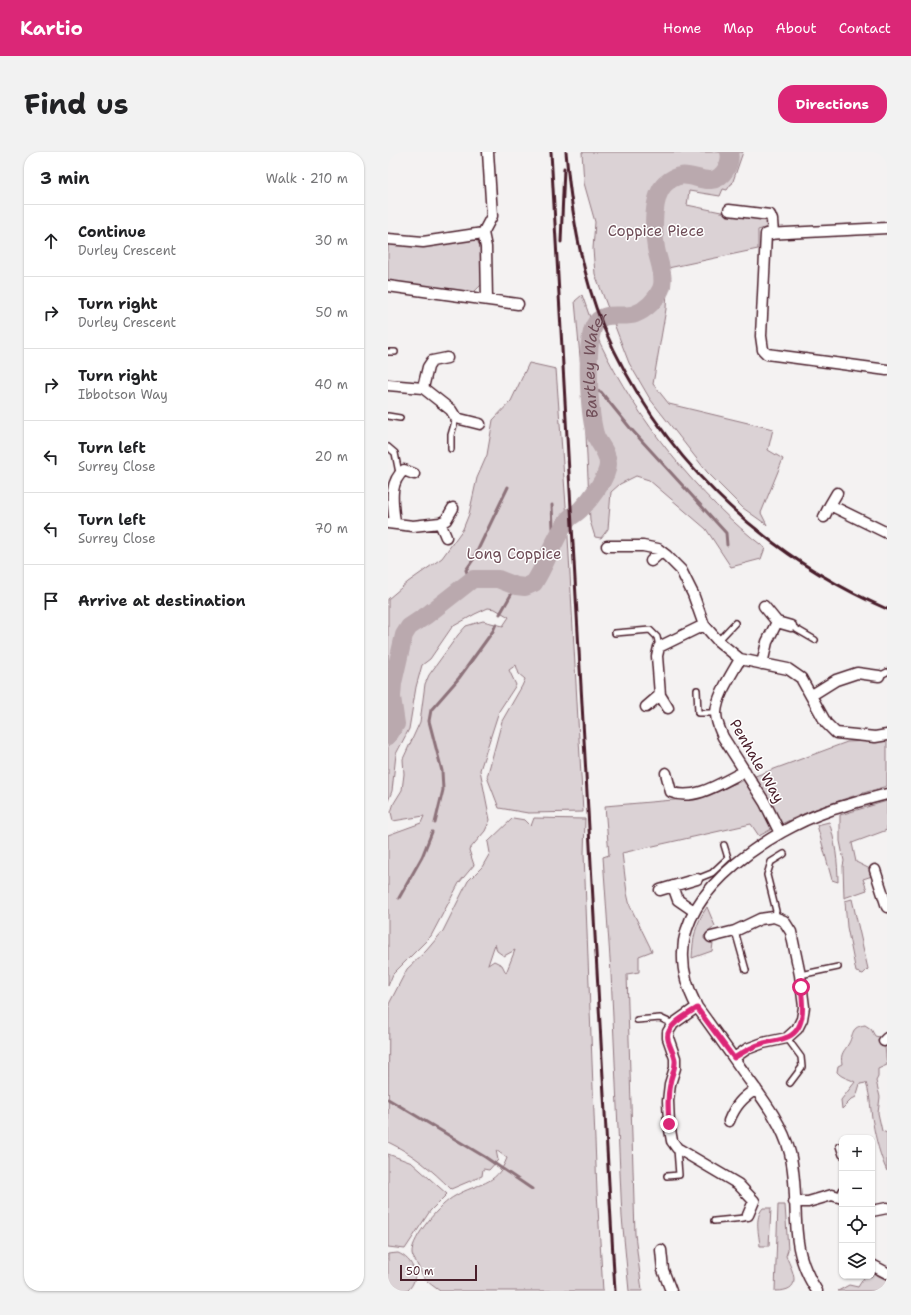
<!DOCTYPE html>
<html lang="en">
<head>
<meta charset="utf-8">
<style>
	body { margin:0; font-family:"Shantell Sans",sans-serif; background:#f2f2f2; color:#202124 }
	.controls { position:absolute; right:12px; bottom:12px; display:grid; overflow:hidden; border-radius:8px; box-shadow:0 1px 3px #0004 }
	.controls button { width:36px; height:36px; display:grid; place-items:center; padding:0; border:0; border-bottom:1px solid #e0e0e0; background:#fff; color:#202124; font:20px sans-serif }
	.scale { position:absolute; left:12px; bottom:10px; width:77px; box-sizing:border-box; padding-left:4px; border:2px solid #4a1f2b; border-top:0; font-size:11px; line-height:14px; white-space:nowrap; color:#4a1f2b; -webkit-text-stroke:3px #fff; paint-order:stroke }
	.stop { position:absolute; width:12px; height:12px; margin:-9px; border:3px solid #db2777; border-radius:50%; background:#fff }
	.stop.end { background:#db2777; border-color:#fff; box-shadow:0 1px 4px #0008 }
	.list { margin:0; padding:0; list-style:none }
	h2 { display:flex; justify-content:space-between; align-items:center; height:52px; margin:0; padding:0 16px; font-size:17px }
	h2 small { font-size:13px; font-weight:400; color:#757577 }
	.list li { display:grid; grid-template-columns:26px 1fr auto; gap:12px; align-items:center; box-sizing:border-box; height:72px; padding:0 16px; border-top:1px solid #e0e0e0 }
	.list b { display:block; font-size:15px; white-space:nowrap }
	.list p { margin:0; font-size:13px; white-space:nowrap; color:#757577 }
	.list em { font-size:13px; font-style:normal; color:#757577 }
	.icon { flex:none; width:22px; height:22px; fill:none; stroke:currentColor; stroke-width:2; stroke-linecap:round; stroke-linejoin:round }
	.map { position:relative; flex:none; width:499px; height:1139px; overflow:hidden; border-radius:16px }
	header { display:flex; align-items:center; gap:24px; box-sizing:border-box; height:56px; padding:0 20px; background:#db2777; color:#fff }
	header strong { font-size:19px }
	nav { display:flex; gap:22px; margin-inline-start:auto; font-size:14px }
	.intro { display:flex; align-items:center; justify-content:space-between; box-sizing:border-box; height:96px; padding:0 24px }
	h1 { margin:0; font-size:28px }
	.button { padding:10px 18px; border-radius:16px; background:#db2777; color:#fff; font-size:14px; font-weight:700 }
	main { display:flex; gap:24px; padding:0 24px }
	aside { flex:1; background:#fff; border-radius:16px; box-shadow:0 1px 3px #0004 }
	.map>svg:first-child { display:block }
	.green { fill:#dbd2d5; stroke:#927880; fill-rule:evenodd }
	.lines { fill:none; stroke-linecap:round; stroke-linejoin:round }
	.stream { stroke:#8d727a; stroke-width:3 }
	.river { stroke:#baa9ae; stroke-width:18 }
	.service-casing { stroke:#4a1f2b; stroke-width:8 }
	.minor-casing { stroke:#4a1f2b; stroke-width:13 }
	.service { stroke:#fff; stroke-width:5 }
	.minor { stroke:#fff; stroke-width:10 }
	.rail { stroke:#4a1f2b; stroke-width:3 }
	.route { stroke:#db2777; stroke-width:5 }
	.labels { text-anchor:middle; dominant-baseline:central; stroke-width:3; stroke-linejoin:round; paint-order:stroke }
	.park-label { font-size:15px; fill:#6e4c56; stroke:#fff }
	.street-label { font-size:15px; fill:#4a1f2b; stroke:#fff }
	.water-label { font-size:16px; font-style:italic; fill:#714f59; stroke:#fff }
</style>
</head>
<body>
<header>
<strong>Kartio</strong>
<nav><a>Home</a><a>Map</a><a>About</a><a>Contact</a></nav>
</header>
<div class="intro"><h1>Find us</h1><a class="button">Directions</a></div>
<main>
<aside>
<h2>3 min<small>Walk · 210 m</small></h2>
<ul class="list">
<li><svg class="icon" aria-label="ahead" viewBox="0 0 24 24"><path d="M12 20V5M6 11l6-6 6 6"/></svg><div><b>Continue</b><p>Durley Crescent</p></div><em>30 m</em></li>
<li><svg class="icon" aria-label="right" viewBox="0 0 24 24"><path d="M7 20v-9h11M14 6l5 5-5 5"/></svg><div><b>Turn right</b><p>Durley Crescent</p></div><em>50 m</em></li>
<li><svg class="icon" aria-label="right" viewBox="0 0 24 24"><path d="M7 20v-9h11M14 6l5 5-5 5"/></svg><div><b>Turn right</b><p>Ibbotson Way</p></div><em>40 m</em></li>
<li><svg class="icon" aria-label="left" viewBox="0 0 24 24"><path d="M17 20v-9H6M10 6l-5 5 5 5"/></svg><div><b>Turn left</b><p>Surrey Close</p></div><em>20 m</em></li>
<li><svg class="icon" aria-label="left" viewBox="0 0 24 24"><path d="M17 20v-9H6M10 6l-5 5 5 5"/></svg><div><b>Turn left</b><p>Surrey Close</p></div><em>70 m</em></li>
<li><svg class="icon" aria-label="arrive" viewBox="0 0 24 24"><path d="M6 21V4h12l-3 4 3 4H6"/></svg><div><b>Arrive at destination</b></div></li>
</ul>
</aside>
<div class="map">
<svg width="499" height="1139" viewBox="0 0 499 1139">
	<rect width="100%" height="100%" fill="#f4f2f2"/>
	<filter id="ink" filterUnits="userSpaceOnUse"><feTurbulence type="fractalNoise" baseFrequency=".025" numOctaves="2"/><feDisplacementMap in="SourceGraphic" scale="8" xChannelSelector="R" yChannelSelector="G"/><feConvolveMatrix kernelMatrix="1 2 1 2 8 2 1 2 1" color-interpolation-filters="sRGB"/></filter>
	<g filter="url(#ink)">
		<path class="green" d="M 194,0 L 355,0 L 344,32 L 343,32 L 339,38 L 335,37 L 332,44 L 301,39 L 299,53 L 338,61 L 378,66 L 381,72 L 377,76 L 370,78 L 370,97 L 280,116 L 278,157 L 265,232 L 281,252 L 385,277 L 380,298 L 395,307 L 373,361 L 379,373 L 355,356 L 319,320 L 262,247 L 241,211 L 207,122 L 205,97 L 207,70 L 196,31 Z
			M 86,87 C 99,94 94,119 94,132 L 86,140 L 0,130 L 0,92 Z
			M 194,143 C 200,159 205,176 212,191 C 248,266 311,346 377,396 L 373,407 L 343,415 L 318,377 L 261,328 L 248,324 L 232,332 L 223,340 L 220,377 L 213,386 L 207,385 L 202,369 L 197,261 L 187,149 Z
			M 141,211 L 168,217 L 179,367 L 195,660 L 140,661 L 111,656 L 99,625 L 114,569 L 134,534 L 137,527 L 131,522 L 128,513 L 121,518 L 128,533 L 111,559 L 92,618 L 102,668 L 97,679 L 81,698 L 86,713 L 71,731 L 43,784 L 5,822 L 0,834 L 0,683 L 33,671 L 36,664 L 5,669 L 3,660 L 6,651 L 14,638 L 16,622 L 15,607 L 32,570 L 37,532 L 41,523 L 70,483 L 78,474 L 95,469 L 115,474 L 121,465 L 107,457 L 100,456 L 87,462 L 64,475 L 42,507 L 34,513 L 28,535 L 21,577 L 8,602 L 4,639 L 0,649 L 0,447 L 20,430 L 54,406 L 75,377 L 81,362 L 89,326 L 99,303 L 105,268 L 123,249 Z
			M 499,588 L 499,634 C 454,647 412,660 371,684 L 363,672 L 234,701 L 239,741 L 242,754 L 264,799 L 251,804 L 251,820 L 239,822 L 247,1082 L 254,1139 L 241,1139 L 234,1065 L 223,821 L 215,705 L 221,703 L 217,654 L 308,646 L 459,590 Z
			M 499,649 L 499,678 L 464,691 L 468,710 L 482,717 L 484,724 L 475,727 L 479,738 L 456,746 L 455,714 L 456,709 L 452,689 L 452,663 Z
			M 125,666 L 137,668 L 143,674 L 146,666 L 197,667 L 196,702 L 209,1040 L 215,1139 L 52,1139 C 37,1128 37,1129 29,1112 C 28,1109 24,1105 24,1101 C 23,1086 53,1051 67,1044 C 90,1030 108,1035 119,1006 L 108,998 L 110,1008 L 101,1018 L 95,1017 L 94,1024 L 63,1037 C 43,1017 25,1002 0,990 L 1,852 L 19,817 L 38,799 L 55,779 L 80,729 L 94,715 L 102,701 L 100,690 ZM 107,792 L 109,799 L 116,804 L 127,798 L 118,821 L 114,813 L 106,809 L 100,813 Z
			M 441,670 C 447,687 450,712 450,730 L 444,728 L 429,673 Z
			M 464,747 L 480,817 L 475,822 L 468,820 L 459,775 L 457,749 Z
			M 319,755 L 327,774 L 316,784 L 316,787 L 325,791 L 324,799 L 304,806 C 305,785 307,773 319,755 Z
			M 477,873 L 483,877 L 487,884 L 496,886 L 499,913 L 490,917 L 490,925 L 488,929 L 492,945 L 490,961 L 494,979 L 499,981 L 499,1019 C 493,1007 487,985 485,971 C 482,957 483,946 478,931 L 472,932 L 468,945 L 464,947 L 454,957 L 453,948 L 467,930 C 460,926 454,926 449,920 L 450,914 L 454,912 C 452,901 456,900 461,891 C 466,881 463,875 477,873 Z
			M 0,1002 L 24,1011 L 59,1042 L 42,1059 L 17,1097 L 0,1095 Z
			M 390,1053 L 397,1053 L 400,1098 L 398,1104 C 406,1122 415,1139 387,1139 Z
			M 375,1056 L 383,1056 L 381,1094 L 372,1094 C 371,1082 366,1066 375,1056 Z
			M 10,1101 C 25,1107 34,1126 19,1139 L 0,1139 L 0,1102 Z
			M 484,1121 L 499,1128 L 499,1139 L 450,1139 L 461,1133 L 470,1135 L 477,1124 L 484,1124 Z"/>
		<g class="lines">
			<path class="stream" d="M 202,238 L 213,240 L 243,277 L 338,381 L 339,393
				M 164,353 L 165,376 L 171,382
				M 82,429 L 78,418 L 85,408 L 120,335
				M 112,462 L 128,434
				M 47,671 L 55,638 L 54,619 L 41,569 L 43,558 L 71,526 L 105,479 L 108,472
				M 11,746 L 34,705 L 44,680
				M 0,947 L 97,1005 L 144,1037"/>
			<path class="river" id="s1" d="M 0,584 L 8,572 L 4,545 L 5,531 L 16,483 L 21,475 L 39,463 L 85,427 L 110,427 L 128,434 L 137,435 L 146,431 C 159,411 165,388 179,369 C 182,364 188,362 192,358 C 202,348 220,325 220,312 C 220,299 210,292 207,282 C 201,260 197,194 206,174 C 214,157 234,167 247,162 C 258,158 268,148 273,137 C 278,125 270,109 268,96 C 265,79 264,44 277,32 C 296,15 307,29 323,28 C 335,27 344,11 341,0"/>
			<defs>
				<path id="service" d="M 0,200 L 7,200
					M 0,264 L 12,266
					M 0,295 L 7,301 L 11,321
					M 63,297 L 63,283 L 68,266
					M 403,474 L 427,488
					M 227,481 L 262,478 L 269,485 L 271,495
					M 330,489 L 347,471
					M 491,524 L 499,520
					M 309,538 L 310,561 L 328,561
					M 309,727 L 324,721 L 340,706 L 336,693
					M 386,765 L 388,759 L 379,723 L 383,710 L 396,702
					M 347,779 L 358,818
					M 412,823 L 450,815
					M 249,868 L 272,866 L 285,872
					M 399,886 L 413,905 L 414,915 L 402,931
					M 451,994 L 454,1003
					M 279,1024 L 291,1023 L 289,997
					M 452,1044 L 454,1038
					M 326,1069 L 356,1066 L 360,1063"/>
				<path id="minor" d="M 341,58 L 382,63 L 384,68 L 385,82
					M 499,76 L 378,82 L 373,184 L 375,198 L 379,202 L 499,218
					M 95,81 L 98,95 L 99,147
					M 0,87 L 35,90 L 95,81 L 104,64 L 100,0
					M 0,134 L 130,152
					M 0,233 L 35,236 L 63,258 L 68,266 L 92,272
					M 35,236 L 40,215 L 44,209 L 59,206
					M 449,341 L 442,353 L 499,381
					M 436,365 L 442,353
					M 0,371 L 25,374 L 52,371 L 58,368 L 65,356
					M 7,371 C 5,352 0,331 16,318 L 26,322
					M 52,371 L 58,385
					M 219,394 L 255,394 L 270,397 L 279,404 L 293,418 L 305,442 L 316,473 L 330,489 L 352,507 L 400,517 L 413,526 L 438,571 L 448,581 L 487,585 L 499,583
					M 263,409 L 273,400
					M 389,470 L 403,474
					M 352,507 C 344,522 329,543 328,561 C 328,570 332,578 335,585 L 377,651 L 392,681
					M 374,512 L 379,490 L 389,470 L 376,454
					M 424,543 L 448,528 L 469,521 L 491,524
					M 258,555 L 272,543
					M 280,556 L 272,543 L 269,504 L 271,495 L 316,473
					M 278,621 L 283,640 C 307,650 336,629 357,619
					M 487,718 L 499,755
					M 285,734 L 290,748 L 306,759
					M 272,738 L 309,727
					M 323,785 L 347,779 L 372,767 L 386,765 L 396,769 L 403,780 L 412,823 L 416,855 L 414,867 L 409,877 L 399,886 L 375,891 L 359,897 L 346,906
					M 309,855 L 285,872 L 280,880 L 280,886 L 287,906 L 287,916 L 282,932 L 280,949 L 281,972 L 284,989 L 289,996 L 350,1032 L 366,1049 L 360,1063
					M 496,889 L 499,886
					M 341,969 C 347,954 354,946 368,937
					M 406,1050 L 420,1050 L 444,1043 L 454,1046
					M 484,1059 L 499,1056
					M 273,1098 L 275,1118 L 283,1139
					M 484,1113 L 499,1121
					M 429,1139 C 397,1091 414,1052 402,1001 C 395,973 375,947 359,925 C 342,901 326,878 309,855 C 300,838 294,820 295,800 C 296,735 385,678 440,659 C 460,652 480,647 499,642"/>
			</defs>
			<use href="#service" class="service-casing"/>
			<use href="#minor" class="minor-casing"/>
			<use href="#service" class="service"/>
			<use href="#minor" class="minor"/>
			<path class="rail" d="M 163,0 L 227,1139
				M 178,0 C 183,57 193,121 215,174 C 270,302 371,401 499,457
				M 173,90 L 176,16"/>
		</g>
	</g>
	<g class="lines" filter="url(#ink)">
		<path class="route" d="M 281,972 C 280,958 279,945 282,932 C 283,923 288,917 287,908 C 286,899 276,887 281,879 C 286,869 300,862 309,856 L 346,906 C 355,900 365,894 376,891 C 383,889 390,889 397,886 C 419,879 415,852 413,835"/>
	</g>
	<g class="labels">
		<g class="park-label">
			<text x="268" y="79">Coppice Piece</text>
			<text x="126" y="402">Long Coppice</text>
		</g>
		<g class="street-label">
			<text transform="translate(369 609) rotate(60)">Penhale Way</text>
		</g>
		<g class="water-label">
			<text stroke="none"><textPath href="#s1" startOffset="504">Bartley Water</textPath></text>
		</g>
	</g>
</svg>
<div class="controls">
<button>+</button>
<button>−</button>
<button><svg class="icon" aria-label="locate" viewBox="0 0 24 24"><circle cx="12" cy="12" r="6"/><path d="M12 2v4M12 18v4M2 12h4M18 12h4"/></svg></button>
<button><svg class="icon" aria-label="layers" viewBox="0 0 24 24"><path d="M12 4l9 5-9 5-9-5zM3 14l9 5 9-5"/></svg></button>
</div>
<div class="scale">50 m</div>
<div class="stop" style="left:413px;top:835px"></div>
<div class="stop end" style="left:281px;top:972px"></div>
</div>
</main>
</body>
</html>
